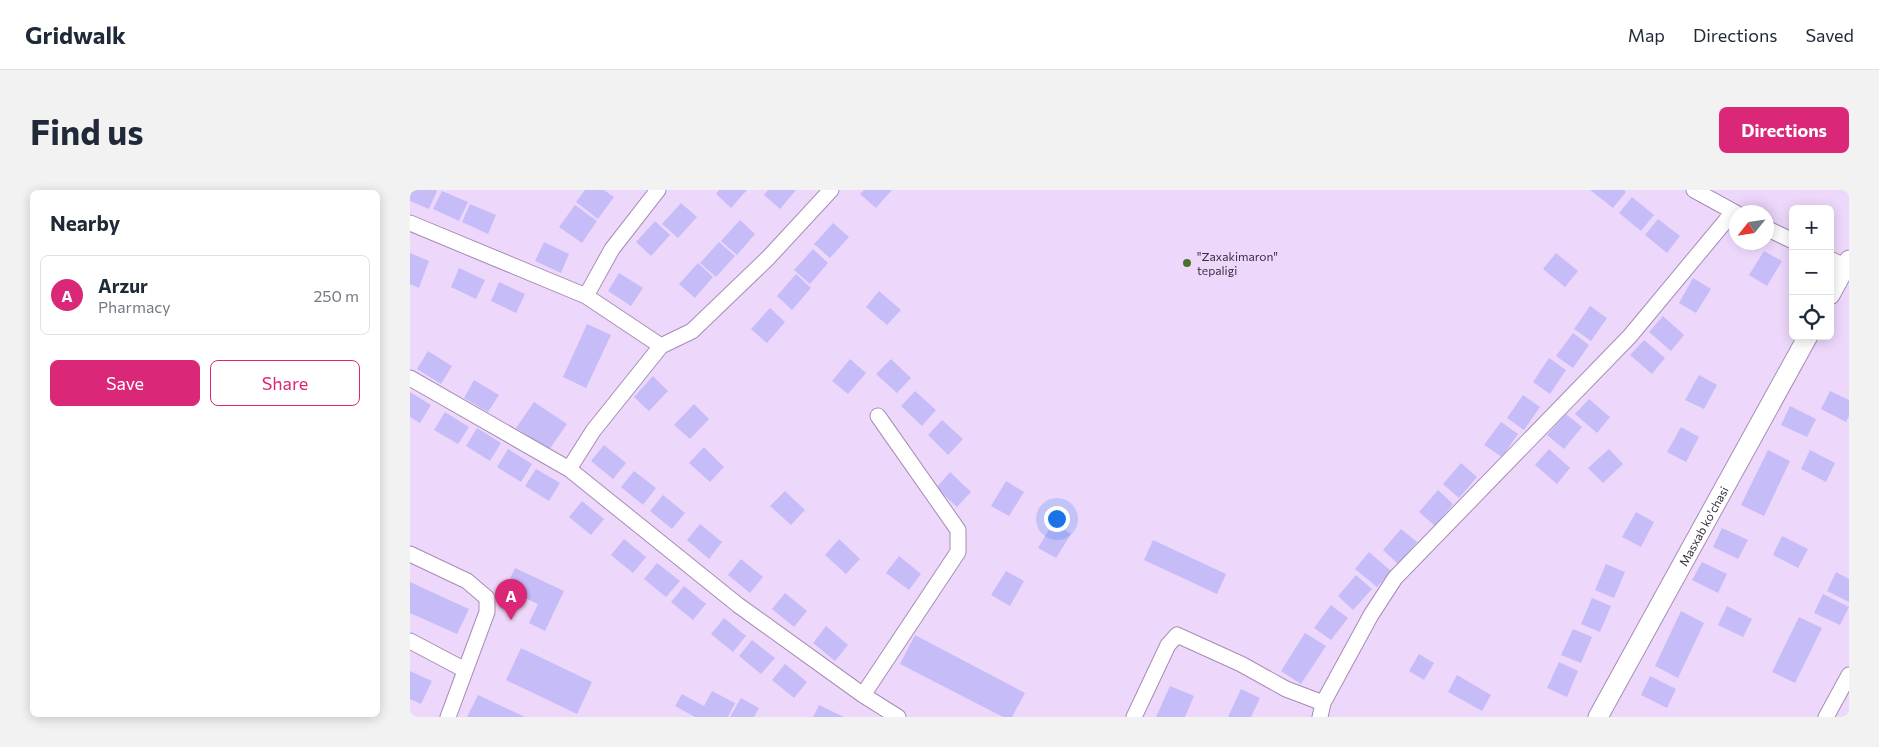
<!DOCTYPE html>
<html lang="en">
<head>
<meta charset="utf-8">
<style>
	body { margin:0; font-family:Commissioner,sans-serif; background:#f2f2f3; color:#1f2937 }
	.controls { position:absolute; right:15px; top:15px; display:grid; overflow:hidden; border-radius:8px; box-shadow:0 2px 12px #0003 }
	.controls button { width:45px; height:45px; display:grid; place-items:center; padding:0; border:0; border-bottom:1px solid #e0e1e3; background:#fff; color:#1f2937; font:25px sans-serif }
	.compass { position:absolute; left:1319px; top:15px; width:45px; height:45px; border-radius:50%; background:#fff; box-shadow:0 2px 12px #0003; rotate:240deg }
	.you { position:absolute; left:646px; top:328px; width:18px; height:18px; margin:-12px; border:4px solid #fff; border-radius:50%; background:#1a73e8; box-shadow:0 0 0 8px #1a73e833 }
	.badge { display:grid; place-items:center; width:32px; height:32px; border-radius:50%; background:#db2777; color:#fff; font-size:16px; font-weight:700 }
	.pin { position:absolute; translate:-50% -41px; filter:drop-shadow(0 1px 2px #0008) }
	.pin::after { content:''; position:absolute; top:26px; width:18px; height:15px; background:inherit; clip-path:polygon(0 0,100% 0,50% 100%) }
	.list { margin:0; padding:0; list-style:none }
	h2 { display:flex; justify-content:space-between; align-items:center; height:65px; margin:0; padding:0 20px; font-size:21px }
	h2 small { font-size:16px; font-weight:400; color:#747a83 }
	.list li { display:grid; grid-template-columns:32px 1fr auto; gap:15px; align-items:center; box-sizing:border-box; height:80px; margin:0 10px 10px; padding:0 10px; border:1px solid #e0e1e3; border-radius:8px }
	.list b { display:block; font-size:19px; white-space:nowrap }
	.list p { margin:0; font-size:16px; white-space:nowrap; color:#747a83 }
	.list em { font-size:16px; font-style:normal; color:#747a83 }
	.actions { display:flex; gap:10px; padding:15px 20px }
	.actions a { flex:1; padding:11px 0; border:1px solid #db2777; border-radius:8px; text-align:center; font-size:18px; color:#db2777 }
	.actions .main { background:#db2777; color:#fff }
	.icon { flex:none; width:28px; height:28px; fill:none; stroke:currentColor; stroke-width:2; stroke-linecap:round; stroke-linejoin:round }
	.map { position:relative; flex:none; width:1439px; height:527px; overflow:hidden; border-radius:8px }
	header { display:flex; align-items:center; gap:30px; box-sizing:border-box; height:70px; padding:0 25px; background:#fff; border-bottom:1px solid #e0e1e3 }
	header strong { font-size:24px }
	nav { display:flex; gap:28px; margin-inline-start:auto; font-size:18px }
	.intro { display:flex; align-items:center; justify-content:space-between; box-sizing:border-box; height:120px; padding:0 30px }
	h1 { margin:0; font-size:35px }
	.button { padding:12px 22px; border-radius:8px; background:#db2777; color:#fff; font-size:18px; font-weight:700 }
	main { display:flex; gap:30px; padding:0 30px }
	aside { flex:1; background:#fff; border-radius:8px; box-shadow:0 2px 12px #0003 }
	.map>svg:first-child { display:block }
	.building { fill:#c5bcf8 }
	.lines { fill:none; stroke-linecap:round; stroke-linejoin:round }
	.minor-casing { stroke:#a68cb6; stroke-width:17 }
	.major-casing { stroke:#a68cb6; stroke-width:21 }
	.minor { stroke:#fff; stroke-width:15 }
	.major { stroke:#fff; stroke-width:19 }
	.poi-dot { fill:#4c7029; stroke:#edd8fc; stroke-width:2 }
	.labels { text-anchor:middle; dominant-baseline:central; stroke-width:4.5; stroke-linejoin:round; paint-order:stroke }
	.poi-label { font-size:12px; fill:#372c3e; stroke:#edd8fc; text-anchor:start }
	.street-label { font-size:12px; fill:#372c3e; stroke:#edd8fc }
</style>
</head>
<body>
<header>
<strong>Gridwalk</strong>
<nav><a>Map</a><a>Directions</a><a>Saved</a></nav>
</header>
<div class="intro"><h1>Find us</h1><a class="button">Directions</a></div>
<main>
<aside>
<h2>Nearby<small></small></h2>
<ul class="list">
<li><span class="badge">A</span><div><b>Arzur</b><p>Pharmacy</p></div><em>250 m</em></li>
</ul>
<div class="actions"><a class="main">Save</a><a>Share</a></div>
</aside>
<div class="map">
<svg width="1439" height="527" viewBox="0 0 1439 527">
	<rect width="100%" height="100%" fill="#edd8fc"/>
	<path class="building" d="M 0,0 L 26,0 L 27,1 L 19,19 L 0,11 Z
		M 175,0 L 194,0 L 204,7 L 188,29 L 166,12 Z
		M 309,0 L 337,0 L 321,18 L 306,4 Z
		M 358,0 L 386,0 L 370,19 L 354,5 Z
		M 454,0 L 482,0 L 466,18 L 450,4 Z
		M 1180,0 L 1214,0 L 1216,2 L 1203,18 Z
		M 32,1 L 58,12 L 49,31 L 23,19 Z
		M 1222,7 L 1244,25 L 1231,41 L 1209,23 Z
		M 271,13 L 287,27 L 268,48 L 252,34 Z
		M 60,14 L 86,25 L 78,44 L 52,32 Z
		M 165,15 L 187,31 L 172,53 L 149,37 Z
		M 1248,29 L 1270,46 L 1257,63 L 1235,45 Z
		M 330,30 L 345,44 L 327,65 L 311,51 Z
		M 245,31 L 260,45 L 241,66 L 226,52 Z
		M 423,33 L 439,47 L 420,68 L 404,54 Z
		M 134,52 L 159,64 L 151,83 L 125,71 Z
		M 309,52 L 325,66 L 306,87 L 290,73 Z
		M 403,59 L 418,73 L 400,94 L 384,80 Z
		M 1354,61 L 1372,71 L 1357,96 L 1339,85 Z
		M 0,63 L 19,71 L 9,98 L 0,94 Z
		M 1146,63 L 1168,81 L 1155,97 L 1133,79 Z
		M 288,73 L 303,87 L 285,108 L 269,94 Z
		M 49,78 L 75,90 L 66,109 L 41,97 Z
		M 209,83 L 233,98 L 221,116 L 198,101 Z
		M 386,84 L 401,98 L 382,120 L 367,106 Z
		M 1283,88 L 1301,99 L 1286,123 L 1269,113 Z
		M 89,92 L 115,104 L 106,123 L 81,111 Z
		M 469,101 L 491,120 L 477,135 L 456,117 Z
		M 1180,116 L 1197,128 L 1181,151 L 1164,139 Z
		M 360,118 L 375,132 L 357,153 L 341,139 Z
		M 1253,126 L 1274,145 L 1261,161 L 1239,142 Z
		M 177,134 L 201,145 L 176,198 L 153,187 Z
		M 1163,143 L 1179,155 L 1163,178 L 1146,166 Z
		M 1234,150 L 1255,168 L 1242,184 L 1220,165 Z
		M 18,161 L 42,176 L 31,194 L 7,179 Z
		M 1139,168 L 1156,180 L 1140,204 L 1123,192 Z
		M 440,169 L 456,183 L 438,204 L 422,191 Z
		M 481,169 L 501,188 L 487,203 L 466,184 Z
		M 1289,185 L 1307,195 L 1294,219 L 1275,210 Z
		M 243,186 L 258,201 L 239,221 L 224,207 Z
		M 64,190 L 89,205 L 78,222 L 54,208 Z
		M 505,201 L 526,220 L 512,236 L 491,216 Z
		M 1420,201 L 1439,210 L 1439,226 L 1436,232 L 1411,219 Z
		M 0,202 L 21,215 L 10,233 L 0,227 Z
		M 1113,205 L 1130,217 L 1114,240 L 1097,228 Z
		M 1179,209 L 1200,227 L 1187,243 L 1165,224 Z
		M 124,212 L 157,234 L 139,260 L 106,238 Z
		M 284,214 L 299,229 L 280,249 L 264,235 Z
		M 1380,216 L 1406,229 L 1397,247 L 1371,235 Z
		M 35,222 L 59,237 L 48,254 L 24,240 Z
		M 1156,224 L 1172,237 L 1154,259 L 1137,245 Z
		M 532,230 L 553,249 L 538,265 L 518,245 Z
		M 1091,232 L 1108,244 L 1092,267 L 1074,255 Z
		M 1271,237 L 1289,247 L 1276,272 L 1257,262 Z
		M 67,238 L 91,253 L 80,271 L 56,256 Z
		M 194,255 L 216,273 L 203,289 L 181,271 Z
		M 294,257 L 314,277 L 300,292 L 279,273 Z
		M 98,259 L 122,274 L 111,292 L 87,277 Z
		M 1139,259 L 1160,278 L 1147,294 L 1125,275 Z
		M 1199,259 L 1213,274 L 1193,293 L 1178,278 Z
		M 1358,260 L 1380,271 L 1354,326 L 1331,315 Z
		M 1400,260 L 1425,273 L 1416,292 L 1391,279 Z
		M 1051,273 L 1067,287 L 1049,308 L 1033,294 Z
		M 126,279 L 150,293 L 139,311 L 115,296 Z
		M 224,281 L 246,298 L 233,315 L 211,297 Z
		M 540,282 L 561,302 L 547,317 L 526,298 Z
		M 596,291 L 614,302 L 599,326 L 581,316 Z
		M 1028,300 L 1043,314 L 1025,336 L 1009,322 Z
		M 375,301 L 395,320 L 381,335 L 360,316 Z
		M 253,305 L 275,323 L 262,339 L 240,321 Z
		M 172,311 L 194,329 L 181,345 L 159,327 Z
		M 1226,322 L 1244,332 L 1231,357 L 1212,347 Z
		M 643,333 L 661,344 L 646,368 L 628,358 Z
		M 290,334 L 312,352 L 299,369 L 277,350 Z
		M 1312,338 L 1338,350 L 1328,369 L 1303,357 Z
		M 991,339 L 1007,352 L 988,374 L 973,360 Z
		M 1372,346 L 1398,359 L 1388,378 L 1363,365 Z
		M 214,349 L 236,367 L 223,383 L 201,365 Z
		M 429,349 L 450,369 L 436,384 L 415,365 Z
		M 743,350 L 816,384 L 807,404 L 734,370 Z
		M 959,362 L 981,381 L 967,397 L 945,379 Z
		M 489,366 L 511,384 L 499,400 L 476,383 Z
		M 331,369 L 353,387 L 340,403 L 318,385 Z
		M 1292,372 L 1317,384 L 1308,403 L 1282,390 Z
		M 247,373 L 270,391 L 256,407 L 234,389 Z
		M 1196,374 L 1215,382 L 1204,408 L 1185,400 Z
		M 105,378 L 154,401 L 135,441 L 119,433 L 128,414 L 95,399 Z
		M 596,381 L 614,391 L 600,416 L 581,405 Z
		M 1426,382 L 1439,389 L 1439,412 L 1417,401 Z
		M 946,385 L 962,399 L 943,420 L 928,406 Z
		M 0,392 L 59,419 L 47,444 L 0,423 Z
		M 274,396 L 296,414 L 283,430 L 261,412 Z
		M 375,403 L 397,421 L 384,437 L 362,419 Z
		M 1413,404 L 1439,417 L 1430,435 L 1404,423 Z
		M 1182,408 L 1201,416 L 1190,442 L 1171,434 Z
		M 921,415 L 938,428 L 921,450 L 904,438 Z
		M 1317,416 L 1342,429 L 1333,447 L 1308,435 Z
		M 1271,421 L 1294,433 L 1268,488 L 1245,476 Z
		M 1389,427 L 1412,438 L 1385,493 L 1362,482 Z
		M 314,428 L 336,446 L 323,462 L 301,444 Z
		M 416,436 L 438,455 L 425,471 L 403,453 Z
		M 1163,439 L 1182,447 L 1171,473 L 1151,465 Z
		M 895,443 L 916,456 L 891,494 L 871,481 Z
		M 505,445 L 615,503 L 602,527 L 593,527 L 490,474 Z
		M 342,450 L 365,468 L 351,484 L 329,466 Z
		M 111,458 L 182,492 L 167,524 L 96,490 Z
		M 1009,464 L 1024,473 L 1014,490 L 999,481 Z
		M 1149,472 L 1168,481 L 1157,507 L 1137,498 Z
		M 375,474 L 397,492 L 384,508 L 362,490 Z
		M 0,481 L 22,491 L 11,514 L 0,509 Z
		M 1047,485 L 1081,505 L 1072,521 L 1038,502 Z
		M 1240,486 L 1266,499 L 1257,518 L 1231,505 Z
		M 760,496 L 784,506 L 775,527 L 746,527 Z
		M 831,499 L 850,508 L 841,527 L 818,527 Z
		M 302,501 L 325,513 L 318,527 L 285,527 L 265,516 L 272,504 L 294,516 Z
		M 68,505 L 115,527 L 57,527 Z
		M 331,508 L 349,518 L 344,527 L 320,527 Z
		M 409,515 L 434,527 L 403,527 Z"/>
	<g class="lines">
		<defs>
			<path id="minor" d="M 1284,0 L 1326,23
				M 0,33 L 176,106 L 251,156
				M 1356,38 L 1383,51
				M 1420,69 L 1436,77 L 1439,81
				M 176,106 L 202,59 L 248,0
				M 0,188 L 159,279 L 328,415 L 453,505 L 488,527
				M 159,279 L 183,241 L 251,156 L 282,141 L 358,68 L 421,0
				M 0,364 L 57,391 L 77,408 L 77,422 L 38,527
				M 0,451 L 55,480
				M 453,505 L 548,362 L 548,340 L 468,226
				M 724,527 L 758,455 L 767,445 L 831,474 L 876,499 L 913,513
				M 910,527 L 913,513 L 961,425 L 985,388 L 1220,146 L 1323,22
				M 1416,527 L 1439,485"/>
			<g id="major">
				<path d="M 1420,105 L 1439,70"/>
				<path id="s1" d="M 1188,527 L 1398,146"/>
			</g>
		</defs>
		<use href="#minor" class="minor-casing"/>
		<use href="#major" class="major-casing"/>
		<use href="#minor" class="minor"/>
		<use href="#major" class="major"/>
	</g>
	<circle class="poi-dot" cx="777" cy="73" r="5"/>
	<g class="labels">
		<g class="poi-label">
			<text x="787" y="66">"Zaxakimaron"<tspan x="787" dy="14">tepaligi</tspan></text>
		</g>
		<g class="street-label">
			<text stroke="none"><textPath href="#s1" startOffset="218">Masxab ko'chasi</textPath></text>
		</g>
	</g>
</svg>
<div class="controls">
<button>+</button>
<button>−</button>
<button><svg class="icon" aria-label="locate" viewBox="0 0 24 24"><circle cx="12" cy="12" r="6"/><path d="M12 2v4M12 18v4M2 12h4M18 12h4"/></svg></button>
</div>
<svg class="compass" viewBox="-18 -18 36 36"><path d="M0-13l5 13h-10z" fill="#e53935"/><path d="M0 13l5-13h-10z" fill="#747a83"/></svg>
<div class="you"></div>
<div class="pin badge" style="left:101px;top:430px">A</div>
</div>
</main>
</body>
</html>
